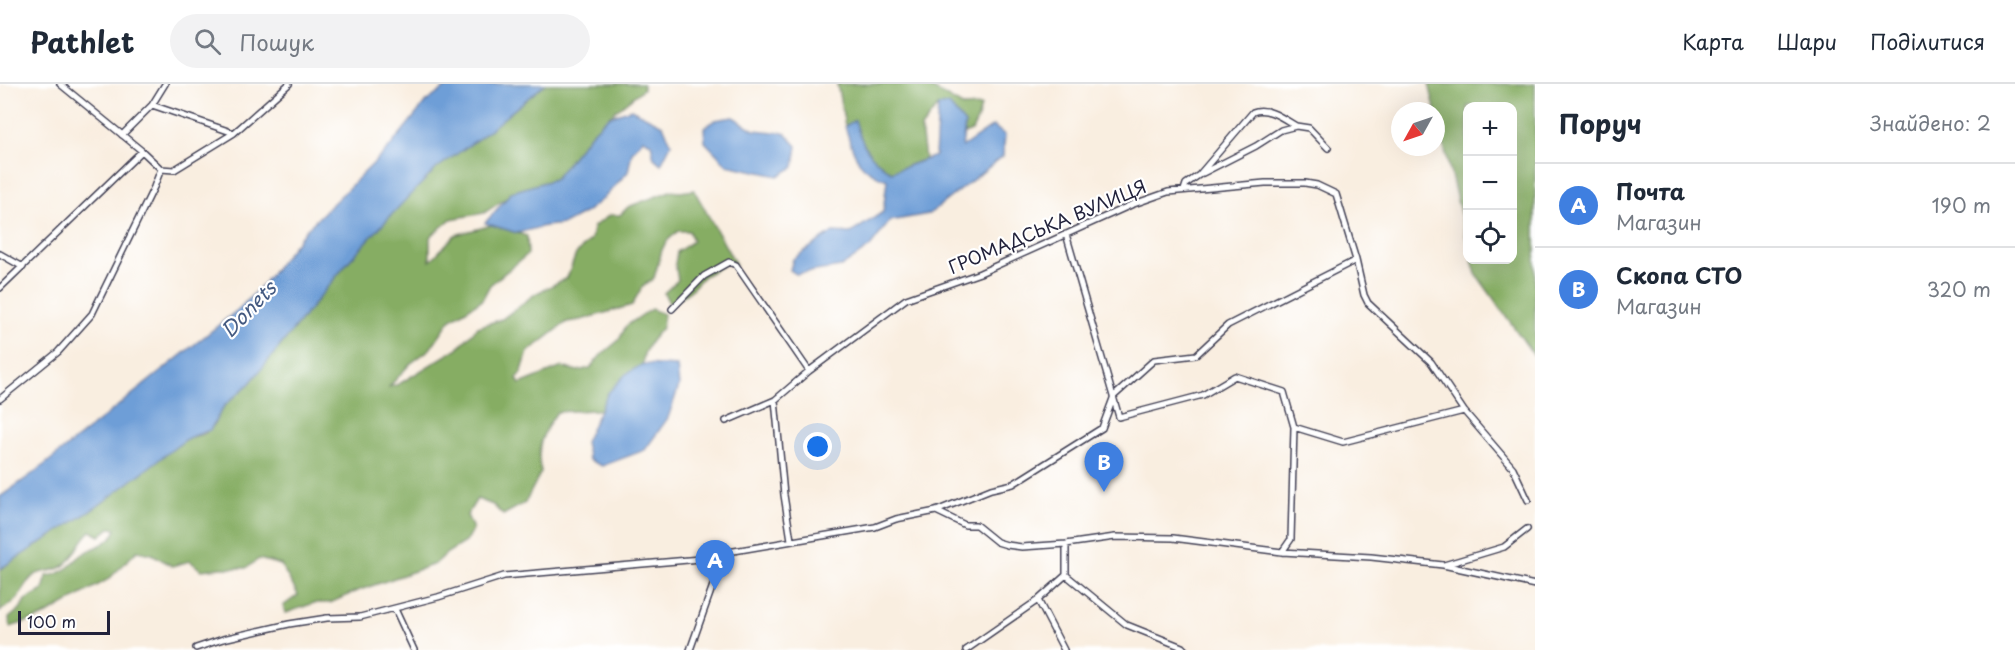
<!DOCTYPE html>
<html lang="uk">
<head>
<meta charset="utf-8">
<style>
	body { margin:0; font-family:"Playpen Sans",sans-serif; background:#f2f2f3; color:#1f2937 }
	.controls { position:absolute; right:18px; top:18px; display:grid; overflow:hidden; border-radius:12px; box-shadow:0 6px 24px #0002 }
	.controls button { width:54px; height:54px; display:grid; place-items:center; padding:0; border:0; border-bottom:2px solid #e0e1e3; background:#fff; color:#1f2937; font:30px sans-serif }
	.compass { position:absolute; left:1391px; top:18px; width:54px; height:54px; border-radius:50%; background:#fff; box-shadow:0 6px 24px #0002; rotate:230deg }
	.scale { position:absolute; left:18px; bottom:15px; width:92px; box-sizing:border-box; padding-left:6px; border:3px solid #22223b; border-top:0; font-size:16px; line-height:21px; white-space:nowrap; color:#22223b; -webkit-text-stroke:4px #fff; paint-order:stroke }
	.you { position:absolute; left:818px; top:363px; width:21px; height:21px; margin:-15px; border:4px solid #fff; border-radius:50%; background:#1a73e8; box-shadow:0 0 0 9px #1a73e833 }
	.badge { display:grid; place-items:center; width:39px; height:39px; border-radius:50%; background:#db2777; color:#fff; font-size:20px; font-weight:700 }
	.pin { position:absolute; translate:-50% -50px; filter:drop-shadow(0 2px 3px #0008) }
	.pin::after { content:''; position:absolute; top:32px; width:21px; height:18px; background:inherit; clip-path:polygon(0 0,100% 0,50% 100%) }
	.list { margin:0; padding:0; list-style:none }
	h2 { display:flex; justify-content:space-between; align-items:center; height:78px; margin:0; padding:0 24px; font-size:26px }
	h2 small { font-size:20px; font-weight:400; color:#747a83 }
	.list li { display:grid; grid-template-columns:39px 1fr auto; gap:18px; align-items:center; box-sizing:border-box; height:84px; padding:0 24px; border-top:2px solid #e0e1e3 }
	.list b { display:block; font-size:22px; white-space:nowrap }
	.list p { margin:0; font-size:20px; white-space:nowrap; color:#747a83 }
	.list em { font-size:20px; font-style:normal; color:#747a83 }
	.icon { flex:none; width:33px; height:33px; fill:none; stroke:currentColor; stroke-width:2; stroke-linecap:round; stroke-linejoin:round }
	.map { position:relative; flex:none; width:1535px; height:566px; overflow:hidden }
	header { display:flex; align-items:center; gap:36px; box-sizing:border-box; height:84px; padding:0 30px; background:#fff; border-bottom:2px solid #e0e1e3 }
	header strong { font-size:28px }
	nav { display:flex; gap:33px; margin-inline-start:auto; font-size:21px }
	.search { width:420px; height:54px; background:#f2f2f3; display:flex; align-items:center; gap:15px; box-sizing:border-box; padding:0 21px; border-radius:33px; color:#747a83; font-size:22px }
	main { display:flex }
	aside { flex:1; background:#fff }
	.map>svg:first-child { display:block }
	.forest { fill:#86ad63; stroke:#54684f; stroke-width:1.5 }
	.water { fill:#6e9ed7; stroke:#486089; stroke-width:1.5 }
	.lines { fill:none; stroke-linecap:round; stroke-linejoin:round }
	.street-casing { stroke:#424154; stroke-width:8 }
	.street { stroke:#fff; stroke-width:5 }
	.labels { text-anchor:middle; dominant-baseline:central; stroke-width:4.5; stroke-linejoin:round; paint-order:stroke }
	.street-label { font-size:18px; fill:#22223b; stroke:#fff }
	.water-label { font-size:20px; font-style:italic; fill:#445a81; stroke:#fff }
</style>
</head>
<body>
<header>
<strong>Pathlet</strong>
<div class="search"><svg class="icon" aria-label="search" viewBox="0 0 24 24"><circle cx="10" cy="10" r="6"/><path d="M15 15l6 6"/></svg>Пошук</div>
<nav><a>Карта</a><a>Шари</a><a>Поділитися</a></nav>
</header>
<main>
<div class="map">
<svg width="1535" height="566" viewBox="0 0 1535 566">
	<rect width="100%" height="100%" fill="#fff"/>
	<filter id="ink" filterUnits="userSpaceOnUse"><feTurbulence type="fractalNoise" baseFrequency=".0167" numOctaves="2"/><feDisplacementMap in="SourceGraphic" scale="12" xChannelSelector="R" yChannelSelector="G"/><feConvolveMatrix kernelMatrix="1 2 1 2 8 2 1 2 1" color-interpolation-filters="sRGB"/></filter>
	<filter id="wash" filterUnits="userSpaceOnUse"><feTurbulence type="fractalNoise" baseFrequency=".008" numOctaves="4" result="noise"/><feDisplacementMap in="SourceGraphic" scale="24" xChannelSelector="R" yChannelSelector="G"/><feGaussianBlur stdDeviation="1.35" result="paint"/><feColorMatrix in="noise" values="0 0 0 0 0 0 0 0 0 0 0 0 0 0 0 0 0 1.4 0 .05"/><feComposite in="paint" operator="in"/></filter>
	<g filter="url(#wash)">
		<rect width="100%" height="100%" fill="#f9eee0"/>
		<path class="forest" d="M 545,0 L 643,0 L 643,5 L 608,33 L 589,52 L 555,95 L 512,108 L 505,115 L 484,129 L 451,135 L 430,153 L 430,177 L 455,151 L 492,141 L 527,152 L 528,170 L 490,201 L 482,216 L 450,236 L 430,265 L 410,280 L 389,303 L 399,300 L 458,264 L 478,243 L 502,235 L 535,210 L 567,194 L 576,170 L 591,155 L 594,142 L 610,131 L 620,131 L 628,123 L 670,107 L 680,108 L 694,106 L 736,181 L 729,178 L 704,192 L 690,207 L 670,221 L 664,209 L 678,196 L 675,180 L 677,168 L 693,157 L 689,147 L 678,147 L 666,158 L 662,166 L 654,194 L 642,203 L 632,221 L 581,236 L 567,238 L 528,268 L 522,287 L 517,295 L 520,300 L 562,283 L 578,287 L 590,284 L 601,271 L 619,256 L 626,242 L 651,225 L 664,230 L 662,244 L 651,257 L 644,270 L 640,298 L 612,325 L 557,328 C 543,348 535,363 541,388 L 525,419 L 503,431 L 493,421 L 477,415 L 467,431 L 473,445 L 465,458 L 447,469 L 435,480 L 357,507 L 330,519 L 314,519 L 286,529 L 283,522 L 298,511 L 281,481 L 259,475 L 246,484 L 221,484 L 201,486 L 190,477 L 172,482 L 152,470 L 137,467 L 109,495 L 42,533 L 10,543 L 9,534 L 20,525 L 25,516 L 43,506 L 47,492 C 69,488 68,481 83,470 C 95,462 111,460 116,445 L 110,444 L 100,452 L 91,447 C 79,457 76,474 62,483 C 54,488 43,486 35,491 C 25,497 23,509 15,517 C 11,521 4,523 0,528 L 0,485 L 95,424 L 177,362 L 188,354 L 204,350 L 214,341 L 219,328 L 224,322 L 250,299 L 348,178 L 407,113 L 437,84 L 482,52 Z
			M 837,0 L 925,0 L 964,23 L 981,22 L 978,34 L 972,47 L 964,50 L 965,40 L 949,21 L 938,22 L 921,44 L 925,75 L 891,88 C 868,72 862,63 855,37 L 845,42 Z
			M 1429,0 L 1535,0 L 1535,273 L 1476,190 L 1472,176 L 1512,176 L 1512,22 L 1468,22 L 1467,157 Z"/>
		<path class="water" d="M 450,0 L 545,0 L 482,52 L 437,84 L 408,113 L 348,178 L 250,299 L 224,322 L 210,346 L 188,354 L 177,362 L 95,424 L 0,485 L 0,413 L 39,385 L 240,224 L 263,200 L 306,146 L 389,64 L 425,19 Z
			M 949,21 L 965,40 L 962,63 L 993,42 L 1005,51 L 1003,72 L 929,130 L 890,137 L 870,163 L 841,183 L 796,190 L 790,186 L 793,175 L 833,148 L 851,149 L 883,128 L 887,96 C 856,85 854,71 845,42 L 855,36 C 862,62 869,73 891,88 L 935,72 L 938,22 Z
			M 631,25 L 663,41 L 671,60 L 661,80 L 654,74 L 651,59 L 643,55 L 632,68 L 628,88 L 604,114 L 586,128 L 564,140 L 545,142 L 517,149 L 485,139 L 512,108 L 555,95 L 589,52 L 608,33 Z
			M 733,33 L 754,46 L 785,49 L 797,62 L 794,83 L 778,92 L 727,81 L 705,58 L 704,44 L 715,36 Z
			M 643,280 L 677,282 L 679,302 L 668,334 L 645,366 L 602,382 L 589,376 L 585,358 L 608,309 L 626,290 Z"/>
	</g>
	<g filter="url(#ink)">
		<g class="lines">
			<defs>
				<path id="street" d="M 60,0 L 142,67 L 161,85 L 174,86 L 234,49 L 289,0
					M 152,21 L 234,49
					M 122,51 L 152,21 L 165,0
					M 1203,89 L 1256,62 L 1281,46 L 1296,42 L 1309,44 L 1328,64
					M 1184,106 L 1186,100 L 1199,91 L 1253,28 C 1267,22 1284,35 1296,42
					M 1066,150 L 1119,333 L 1203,311 L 1235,292 L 1284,308 L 1294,343 L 1291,455 L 1282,468
					M 0,170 L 23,183
					M 0,204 L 142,67
					M 672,225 L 704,192 L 729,178 L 736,181 L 809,287
					M 0,315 L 58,268 L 92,230 L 154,103 L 161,85
					M 775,316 L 784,411 L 791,456
					M 726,337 L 775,316 L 809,287 L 906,215 L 980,189 L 1131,121 L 1168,108 L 1265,99 L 1305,99 L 1317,101 L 1336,110 L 1356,176 L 1364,211 L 1368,219 L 1431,278 L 1464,327 L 1513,384 L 1528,416
					M 1294,343 L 1343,358 L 1464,327
					M 936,427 L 965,441 L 976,441 L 997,458 L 1007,461 L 1022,463 L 1066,460 L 1115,453 L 1173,454 L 1282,468 L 1371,473 L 1443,481 L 1535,501
					M 1444,481 L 1504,463 L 1527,445
					M 1066,491 L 1127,541 L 1182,563 L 1185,566
					M 1038,516 L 1064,566
					M 395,525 L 414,566
					M 196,564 L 223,555 L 289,540 L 327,534 L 360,533 L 438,513 L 504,492 L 723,473 L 728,468 L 875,443 L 896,435 L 936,427 L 991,405 L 1013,400 L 1102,344 L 1114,312 L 1154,276 L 1196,271 L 1228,241 L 1356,176
					M 690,566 L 723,473
					M 966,566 L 1038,516 L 1066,491 L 1066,460"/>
			</defs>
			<use href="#street" class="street-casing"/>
			<use href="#street" class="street"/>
		</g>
	</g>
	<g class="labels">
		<g class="street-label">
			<text transform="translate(1047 142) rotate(-23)">ГРОМАДСЬКА ВУЛИЦЯ</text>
		</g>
		<g class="water-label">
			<text transform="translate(248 225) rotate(-46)">Donets</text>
		</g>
	</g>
</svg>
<div class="controls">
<button>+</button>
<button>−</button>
<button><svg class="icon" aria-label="locate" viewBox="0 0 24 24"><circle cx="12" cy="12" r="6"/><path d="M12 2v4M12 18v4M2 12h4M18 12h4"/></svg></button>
</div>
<svg class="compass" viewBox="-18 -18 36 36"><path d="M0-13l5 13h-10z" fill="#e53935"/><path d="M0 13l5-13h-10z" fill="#747a83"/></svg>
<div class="scale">100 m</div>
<div class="you"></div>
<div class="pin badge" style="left:715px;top:506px;background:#3f7fe0">A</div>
<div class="pin badge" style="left:1104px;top:408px;background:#3f7fe0">B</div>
</div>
<aside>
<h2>Поруч<small>Знайдено: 2</small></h2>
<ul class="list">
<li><span class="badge" style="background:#3f7fe0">A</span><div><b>Почта</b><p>Магазин</p></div><em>190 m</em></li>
<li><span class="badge" style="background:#3f7fe0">B</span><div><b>Скопа СТО</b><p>Магазин</p></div><em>320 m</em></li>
</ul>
</aside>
</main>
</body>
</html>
